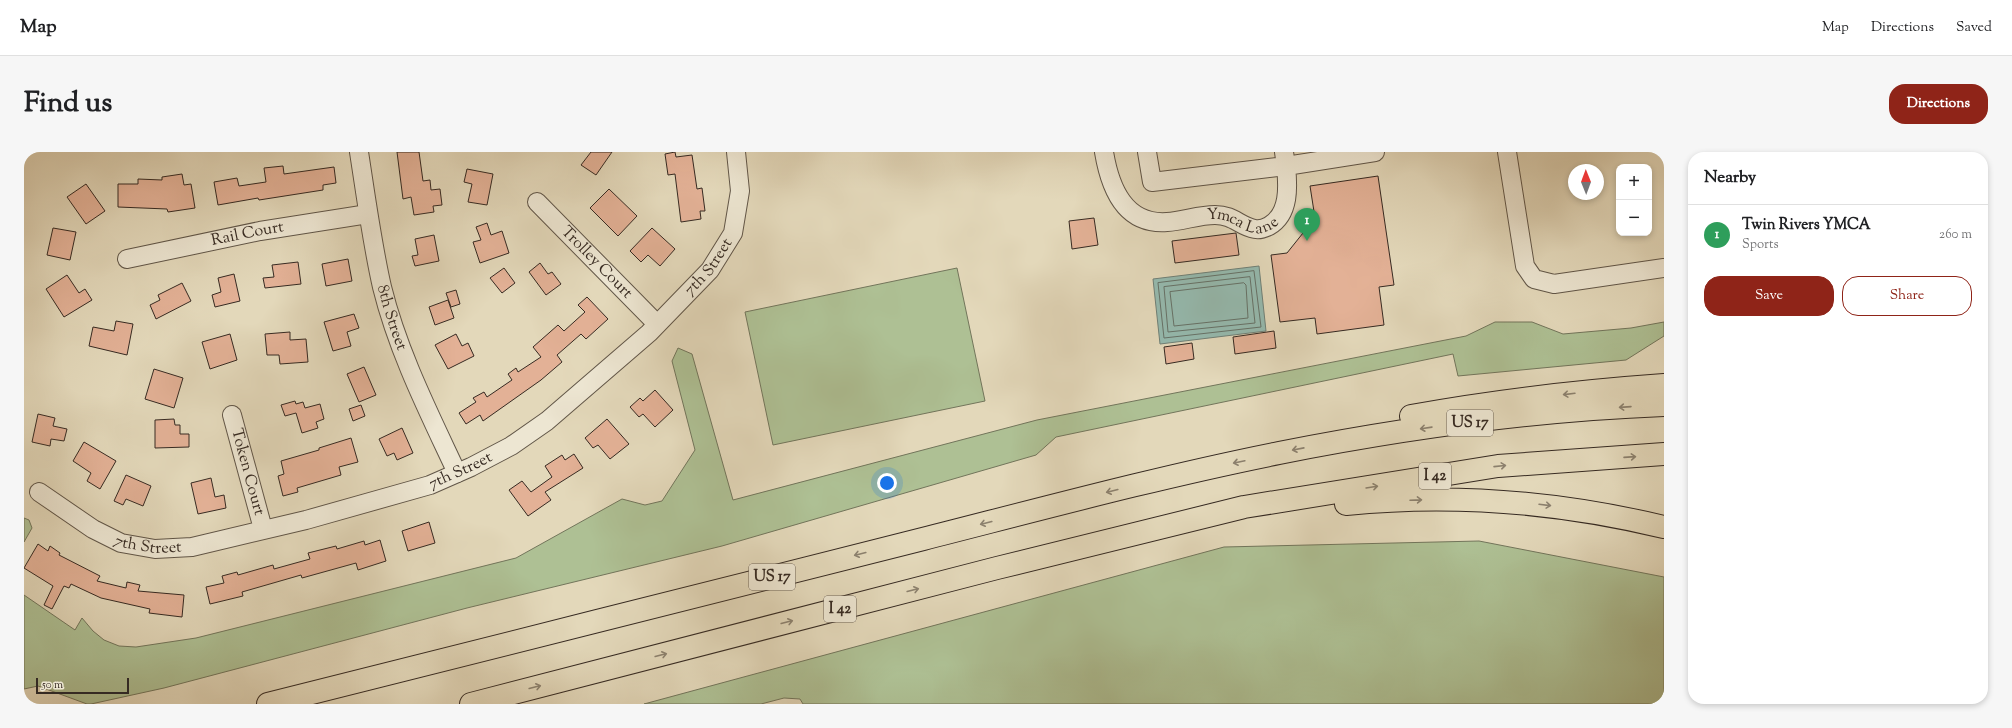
<!DOCTYPE html>
<html lang="en">
<head>
<meta charset="utf-8">
<style>
	body { margin:0; font-family:"Sorts Mill Goudy",serif; background:#f6f6f6; color:#202124 }
	.controls { position:absolute; right:12px; top:12px; display:grid; overflow:hidden; border-radius:8px; box-shadow:0 2px 6px #0003 }
	.controls button { width:36px; height:36px; display:grid; place-items:center; padding:0; border:0; border-bottom:1px solid #e0e0e0; background:#fff; color:#202124; font:20px sans-serif }
	.compass { position:absolute; left:1544px; top:12px; width:36px; height:36px; border-radius:50%; background:#fff; box-shadow:0 2px 6px #0003; rotate:359deg }
	.scale { position:absolute; left:12px; bottom:10px; width:93px; box-sizing:border-box; padding-left:4px; border:2px solid #362a22; border-top:0; font-size:11px; line-height:14px; white-space:nowrap; color:#362a22; -webkit-text-stroke:3px #ede6d2; paint-order:stroke }
	.you { position:absolute; left:863px; top:331px; width:14px; height:14px; margin:-10px; border:3px solid #fff; border-radius:50%; background:#1a73e8; box-shadow:0 0 0 6px #1a73e833 }
	.badge { display:grid; place-items:center; width:26px; height:26px; border-radius:50%; background:#8f2418; color:#fff; font-size:13px; font-weight:700 }
	.pin { position:absolute; translate:-50% -33px; filter:drop-shadow(0 1px 2px #0008) }
	.pin::after { content:''; position:absolute; top:21px; width:14px; height:12px; background:inherit; clip-path:polygon(0 0,100% 0,50% 100%) }
	.list { margin:0; padding:0; list-style:none }
	h2 { display:flex; justify-content:space-between; align-items:center; height:52px; margin:0; padding:0 16px; font-size:17px }
	h2 small { font-size:13px; font-weight:400; color:#757577 }
	.list li { display:grid; grid-template-columns:26px 1fr auto; gap:12px; align-items:center; box-sizing:border-box; height:60px; padding:0 16px; border-top:1px solid #e0e0e0 }
	.list b { display:block; font-size:15px; white-space:nowrap }
	.list p { margin:0; font-size:13px; white-space:nowrap; color:#757577 }
	.list em { font-size:13px; font-style:normal; color:#757577 }
	.actions { display:flex; gap:8px; padding:12px 16px }
	.actions a { flex:1; padding:9px 0; border:1px solid #8f2418; border-radius:16px; text-align:center; font-size:14px; color:#8f2418 }
	.actions .main { background:#8f2418; color:#fff }
	.map { position:relative; flex:none; width:1640px; height:552px; overflow:hidden; border-radius:16px }
	header { display:flex; align-items:center; gap:24px; box-sizing:border-box; height:56px; padding:0 20px; background:#fff; border-bottom:1px solid #e0e0e0 }
	header strong { font-size:19px }
	nav { display:flex; gap:22px; margin-inline-start:auto; font-size:14px }
	.intro { display:flex; align-items:center; justify-content:space-between; box-sizing:border-box; height:96px; padding:0 24px }
	h1 { margin:0; font-size:28px }
	.button { padding:10px 18px; border-radius:16px; background:#8f2418; color:#fff; font-size:14px; font-weight:700 }
	main { display:flex; gap:24px; padding:0 24px }
	aside { flex:1; background:#fff; border-radius:16px; box-shadow:0 2px 6px #0003 }
	.map>svg:first-child { display:block }
	.green { fill:#aec094; stroke:#72755b }
	.water { fill:#95baaf; stroke:#6f8077 }
	.lines { fill:none; stroke-linecap:round; stroke-linejoin:round }
	.shore { stroke:#667268; stroke-width:1 }
	.building { fill:#e3b196; stroke:#362a22 }
	.minor-casing { stroke:#615648; stroke-width:20 }
	.highway-casing { stroke:#362a22; stroke-width:24 }
	.minor { stroke:#ede6d2; stroke-width:18 }
	.highway { stroke:#e3d8ba; stroke-width:22 }
	.oneway { stroke:#8c816e }
	.labels { text-anchor:middle; dominant-baseline:central; stroke-width:3.5; stroke-linejoin:round; paint-order:stroke }
	.shield { fill:#ede6d2; stroke:#6d6257; stroke-width:1 }
	.shield-label { font-size:15px; font-weight:bold; fill:#362a22 }
	.street-label { font-size:16px; fill:#362a22; stroke:#ede6d2 }
</style>
</head>
<body>
<header>
<strong>Map</strong>
<nav><a>Map</a><a>Directions</a><a>Saved</a></nav>
</header>
<div class="intro"><h1>Find us</h1><a class="button">Directions</a></div>
<main>
<div class="map">
<svg width="1640" height="552" viewBox="0 0 1640 552">
	<rect width="100%" height="100%" fill="#e3d8ba"/>
	<filter id="stains"><feTurbulence type="fractalNoise" baseFrequency=".005" numOctaves="4"/><feColorMatrix values="0 0 0 0 .2 0 0 0 0 .09 0 0 0 0 .02 0 0 0 .5 -.17"/></filter>
	<radialGradient id="worn" r=".72"><stop offset=".6" stop-color="#630" stop-opacity="0"/><stop offset="1" stop-color="#630" stop-opacity=".3"/></radialGradient>
	<path class="green" d="M 933,116 L 961,249 L 749,293 L 721,160 Z
		M 1471,170 L 1508,170 L 1539,182 L 1607,176 L 1640,170 L 1640,184 L 1602,208 L 1434,224 L 1429,202 L 1032,285 L 1012,303 L 698,394 L 443,456 L 140,536 L 67,552 L 63,552 L 14,534 L 0,537 L 0,443 L 51,478 L 58,466 L 69,479 L 80,488 L 95,494 L 112,495 L 172,486 L 492,406 L 598,347 L 621,353 L 638,349 L 671,298 L 648,209 L 654,196 L 668,202 L 709,348 L 1013,268 L 1442,184 Z
		M 0,366 L 5,368 L 8,376 L 0,390 Z
		M 1455,389 L 1640,425 L 1640,552 L 779,552 L 776,547 L 760,546 L 737,552 L 620,552 L 1200,395 Z"/>
	<path class="water" d="M 1235,114 L 1242,179 L 1136,192 L 1129,127 Z"/>
	<g class="lines">
		<path class="shore" d="M 1230,119 L 1237,175 L 1140,186 L 1134,131 Z
			M 1226,125 L 1231,171 L 1144,180 L 1140,135 Z
			M 1220,131 L 1222,133 L 1224,166 L 1150,174 L 1146,140 Z"/>
	</g>
	<path class="building" d="M 373,0 L 395,0 L 399,29 L 406,28 L 407,38 L 416,37 L 418,53 L 409,54 L 410,60 L 390,63 L 387,45 L 379,47 Z
		M 567,0 L 588,0 L 572,23 L 557,13 Z
		M 651,0 L 652,5 L 668,3 L 673,37 L 678,36 L 681,59 L 676,59 L 677,67 L 657,70 L 651,22 L 644,23 L 641,2 Z
		M 259,14 L 260,22 L 310,15 L 312,31 L 299,33 L 299,38 L 235,48 L 234,46 L 194,53 L 190,30 L 213,26 L 215,34 L 242,30 L 240,16 Z
		M 443,17 L 469,22 L 463,53 L 444,50 L 448,32 L 440,30 Z
		M 158,22 L 160,33 L 167,32 L 171,56 L 144,60 L 143,57 L 94,55 L 94,32 L 114,32 L 114,27 L 138,28 L 138,25 Z
		M 1354,24 L 1370,133 L 1355,135 L 1360,173 L 1293,182 L 1291,166 L 1256,170 L 1247,103 L 1263,101 L 1291,66 L 1286,34 Z
		M 62,32 L 81,59 L 62,72 L 43,45 Z
		M 585,37 L 613,64 L 594,84 L 566,56 Z
		M 1070,66 L 1074,93 L 1048,97 L 1045,69 Z
		M 463,71 L 467,83 L 478,79 L 485,101 L 456,111 L 449,90 L 457,88 L 452,75 Z
		M 29,76 L 52,80 L 46,108 L 23,103 Z
		M 628,76 L 651,97 L 636,114 L 624,103 L 617,110 L 606,99 Z
		M 1212,81 L 1215,103 L 1151,111 L 1148,89 Z
		M 410,83 L 415,109 L 391,114 L 388,104 L 394,103 L 391,87 Z
		M 324,107 L 328,129 L 302,134 L 298,112 Z
		M 274,110 L 277,132 L 241,136 L 239,126 L 250,125 L 248,113 Z
		M 516,111 L 524,122 L 528,120 L 537,132 L 522,143 L 505,120 Z
		M 480,116 L 491,131 L 478,141 L 466,126 Z
		M 210,122 L 216,149 L 191,155 L 188,143 L 197,140 L 194,126 Z
		M 43,123 L 55,141 L 61,137 L 68,148 L 40,165 L 22,137 Z
		M 158,131 L 167,149 L 132,167 L 126,153 L 136,148 L 134,143 Z
		M 432,138 L 436,152 L 427,155 L 422,141 Z
		M 563,145 L 584,167 L 562,187 L 557,182 L 533,203 L 538,210 L 517,228 L 459,269 L 456,263 L 442,272 L 435,261 L 452,250 L 449,246 L 460,240 L 463,245 L 488,228 L 484,222 L 492,216 L 494,220 L 517,205 L 509,195 L 534,173 L 540,179 L 561,160 L 554,153 Z
		M 424,148 L 430,166 L 411,173 L 405,155 Z
		M 330,162 L 335,176 L 323,180 L 327,194 L 309,199 L 300,170 Z
		M 92,169 L 109,172 L 103,203 L 65,194 L 69,175 L 90,179 Z
		M 1250,179 L 1252,196 L 1211,202 L 1209,185 Z
		M 266,180 L 266,188 L 282,187 L 284,210 L 256,212 L 255,203 L 243,203 L 241,182 Z
		M 206,182 L 213,208 L 186,217 L 178,190 Z
		M 432,182 L 438,194 L 444,191 L 450,204 L 424,217 L 411,193 Z
		M 1168,191 L 1170,207 L 1142,212 L 1140,195 Z
		M 340,215 L 352,243 L 335,250 L 323,222 Z
		M 130,217 L 159,226 L 150,256 L 121,247 Z
		M 631,238 L 649,258 L 631,275 L 619,262 L 615,265 L 606,255 L 616,246 L 619,249 Z
		M 271,249 L 272,252 L 279,250 L 281,256 L 296,252 L 300,267 L 292,270 L 294,276 L 278,281 L 272,261 L 261,264 L 257,253 Z
		M 337,253 L 341,264 L 329,269 L 325,257 Z
		M 14,262 L 31,266 L 29,274 L 43,277 L 40,289 L 27,287 L 26,294 L 8,290 Z
		M 150,267 L 151,273 L 156,273 L 156,282 L 165,282 L 165,295 L 131,296 L 131,268 Z
		M 583,267 L 605,292 L 586,307 L 574,293 L 569,296 L 561,286 Z
		M 378,276 L 389,301 L 373,308 L 370,301 L 363,304 L 355,287 Z
		M 327,286 L 334,310 L 315,315 L 317,323 L 273,336 L 274,340 L 259,344 L 254,324 L 260,322 L 257,309 L 295,298 L 295,296 Z
		M 60,290 L 92,309 L 76,337 L 63,329 L 67,321 L 49,309 Z
		M 550,302 L 559,316 L 521,340 L 527,348 L 504,364 L 485,338 L 498,329 L 507,340 L 528,325 L 521,314 L 538,303 L 541,308 Z
		M 102,323 L 127,334 L 119,354 L 102,347 L 99,353 L 90,349 Z
		M 187,326 L 191,345 L 200,343 L 202,356 L 174,362 L 167,331 Z
		M 405,370 L 411,391 L 384,399 L 378,379 Z
		M 356,388 L 362,409 L 334,418 L 332,411 L 278,426 L 277,423 L 218,440 L 219,444 L 186,452 L 182,435 L 200,431 L 198,424 L 213,420 L 214,423 L 249,413 L 250,417 L 286,407 L 284,401 L 312,394 L 313,397 L 340,389 L 341,393 Z
		M 14,392 L 24,399 L 26,394 L 36,401 L 35,403 L 76,424 L 73,429 L 102,436 L 103,430 L 116,433 L 114,439 L 160,443 L 158,465 L 125,461 L 126,457 L 77,446 L 47,432 L 45,436 L 40,434 L 28,457 L 20,453 L 29,434 L 0,416 Z"/>
	<g class="lines">
		<defs>
			<g id="minor">
				<path id="s1" d="M 335,0 C 342,45 348,91 358,135 C 374,200 405,261 433,321"/>
				<path id="s2" d="M 1080,0 C 1086,36 1101,73 1143,70 C 1159,69 1175,63 1191,63 C 1210,63 1215,74 1231,77 C 1236,78 1241,76 1245,74 C 1266,62 1264,34 1262,14 L 1351,0"/>
				<path d="M 1123,0 L 1128,30 L 1262,14 L 1260,0"/>
				<path d="M 1483,0 L 1501,114 L 1510,127 L 1530,132 L 1640,116"/>
				<path id="s3" d="M 513,50 L 633,172"/>
				<path id="s4" d="M 103,107 L 236,79 L 344,62"/>
				<path id="s5" d="M 208,263 L 239,377"/>
				<path id="s6" d="M 15,340 L 69,377 L 97,391 L 131,397 L 168,395 L 282,368 L 406,333 L 447,315 L 487,294 L 523,269 L 625,181 L 686,118 L 709,81 L 716,39 L 712,0"/>
			</g>
			<path id="highway" d="M 1387,264 C 1470,249 1556,239 1640,233
				M 1322,352 C 1429,341 1535,350 1640,375
				M 244,552 C 462,497 681,442 899,387 C 1017,357 1135,325 1255,301 C 1381,276 1511,258 1640,253
				M 447,552 L 973,416 L 1220,355 L 1474,314 L 1640,302"/>
		</defs>
		<use href="#minor" class="minor-casing"/>
		<use href="#highway" class="highway-casing"/>
		<use href="#minor" class="minor"/>
		<use href="#highway" class="highway"/>
	</g>
	<defs><path id="oneway-shaft" d="M-6 0H5M1.5-3L5.5 0L1.5 3" fill="none" stroke-width="1.6" stroke-linecap="round" stroke-linejoin="round"/></defs>
	<g class="oneway">
		<use href="#oneway-shaft" transform="translate(1545 242) rotate(173)"/>
		<use href="#oneway-shaft" transform="translate(1601 255) rotate(176)"/>
		<use href="#oneway-shaft" transform="translate(1402 276) rotate(172)"/>
		<use href="#oneway-shaft" transform="translate(1274 297) rotate(169)"/>
		<use href="#oneway-shaft" transform="translate(1606 305) rotate(-4)"/>
		<use href="#oneway-shaft" transform="translate(1215 310) rotate(168)"/>
		<use href="#oneway-shaft" transform="translate(1476 314) rotate(-6)"/>
		<use href="#oneway-shaft" transform="translate(1348 335) rotate(-9)"/>
		<use href="#oneway-shaft" transform="translate(1088 339) rotate(166)"/>
		<use href="#oneway-shaft" transform="translate(1392 348) rotate(-2)"/>
		<use href="#oneway-shaft" transform="translate(1521 353) rotate(7)"/>
		<use href="#oneway-shaft" transform="translate(962 371) rotate(166)"/>
		<use href="#oneway-shaft" transform="translate(836 402) rotate(166)"/>
		<use href="#oneway-shaft" transform="translate(889 438) rotate(-14)"/>
		<use href="#oneway-shaft" transform="translate(763 470) rotate(-14)"/>
		<use href="#oneway-shaft" transform="translate(637 503) rotate(-14)"/>
		<use href="#oneway-shaft" transform="translate(511 535) rotate(-14)"/>
	</g>
	<g class="labels">
		<g class="shield">
			<rect x="1423" y="258" width="46" height="26" rx="3"/>
			<rect x="1395" y="311" width="32" height="26" rx="3"/>
			<rect x="725" y="412" width="46" height="26" rx="3"/>
			<rect x="800" y="444" width="32" height="26" rx="3"/>
		</g>
		<g class="shield-label">
			<text x="1446" y="271">US 17</text>
			<text x="1411" y="324">I 42</text>
			<text x="748" y="425">US 17</text>
			<text x="816" y="457">I 42</text>
		</g>
		<g class="street-label">
			<text stroke="none"><textPath href="#s2" startOffset="183">Ymca Lane</textPath></text>
			<text stroke="none"><textPath href="#s4" startOffset="123">Rail Court</textPath></text>
			<text stroke="none"><textPath href="#s3" startOffset="85">Trolley Court</textPath></text>
			<text stroke="none"><textPath href="#s6" startOffset="772">7th Street</textPath></text>
			<text stroke="none"><textPath href="#s1" startOffset="169">8th Street</textPath></text>
			<text stroke="none"><textPath href="#s6" startOffset="448">7th Street</textPath></text>
			<text stroke="none"><textPath href="#s5" startOffset="59">Token Court</textPath></text>
			<text stroke="none"><textPath href="#s6" startOffset="124">7th Street</textPath></text>
		</g>
	</g>
	<rect width="100%" height="100%" filter="url(#stains)"/>
	<rect width="100%" height="100%" fill="url(#worn)"/>
</svg>
<div class="controls">
<button>+</button>
<button>−</button>
</div>
<svg class="compass" viewBox="-18 -18 36 36"><path d="M0-13l5 13h-10z" fill="#e53935"/><path d="M0 13l5-13h-10z" fill="#757577"/></svg>
<div class="scale">50 m</div>
<div class="you"></div>
<div class="pin badge" style="left:1283px;top:89px;background:#2e9e5b">1</div>
</div>
<aside>
<h2>Nearby<small></small></h2>
<ul class="list">
<li><span class="badge" style="background:#2e9e5b">1</span><div><b>Twin Rivers YMCA</b><p>Sports</p></div><em>260 m</em></li>
</ul>
<div class="actions"><a class="main">Save</a><a>Share</a></div>
</aside>
</main>
</body>
</html>
